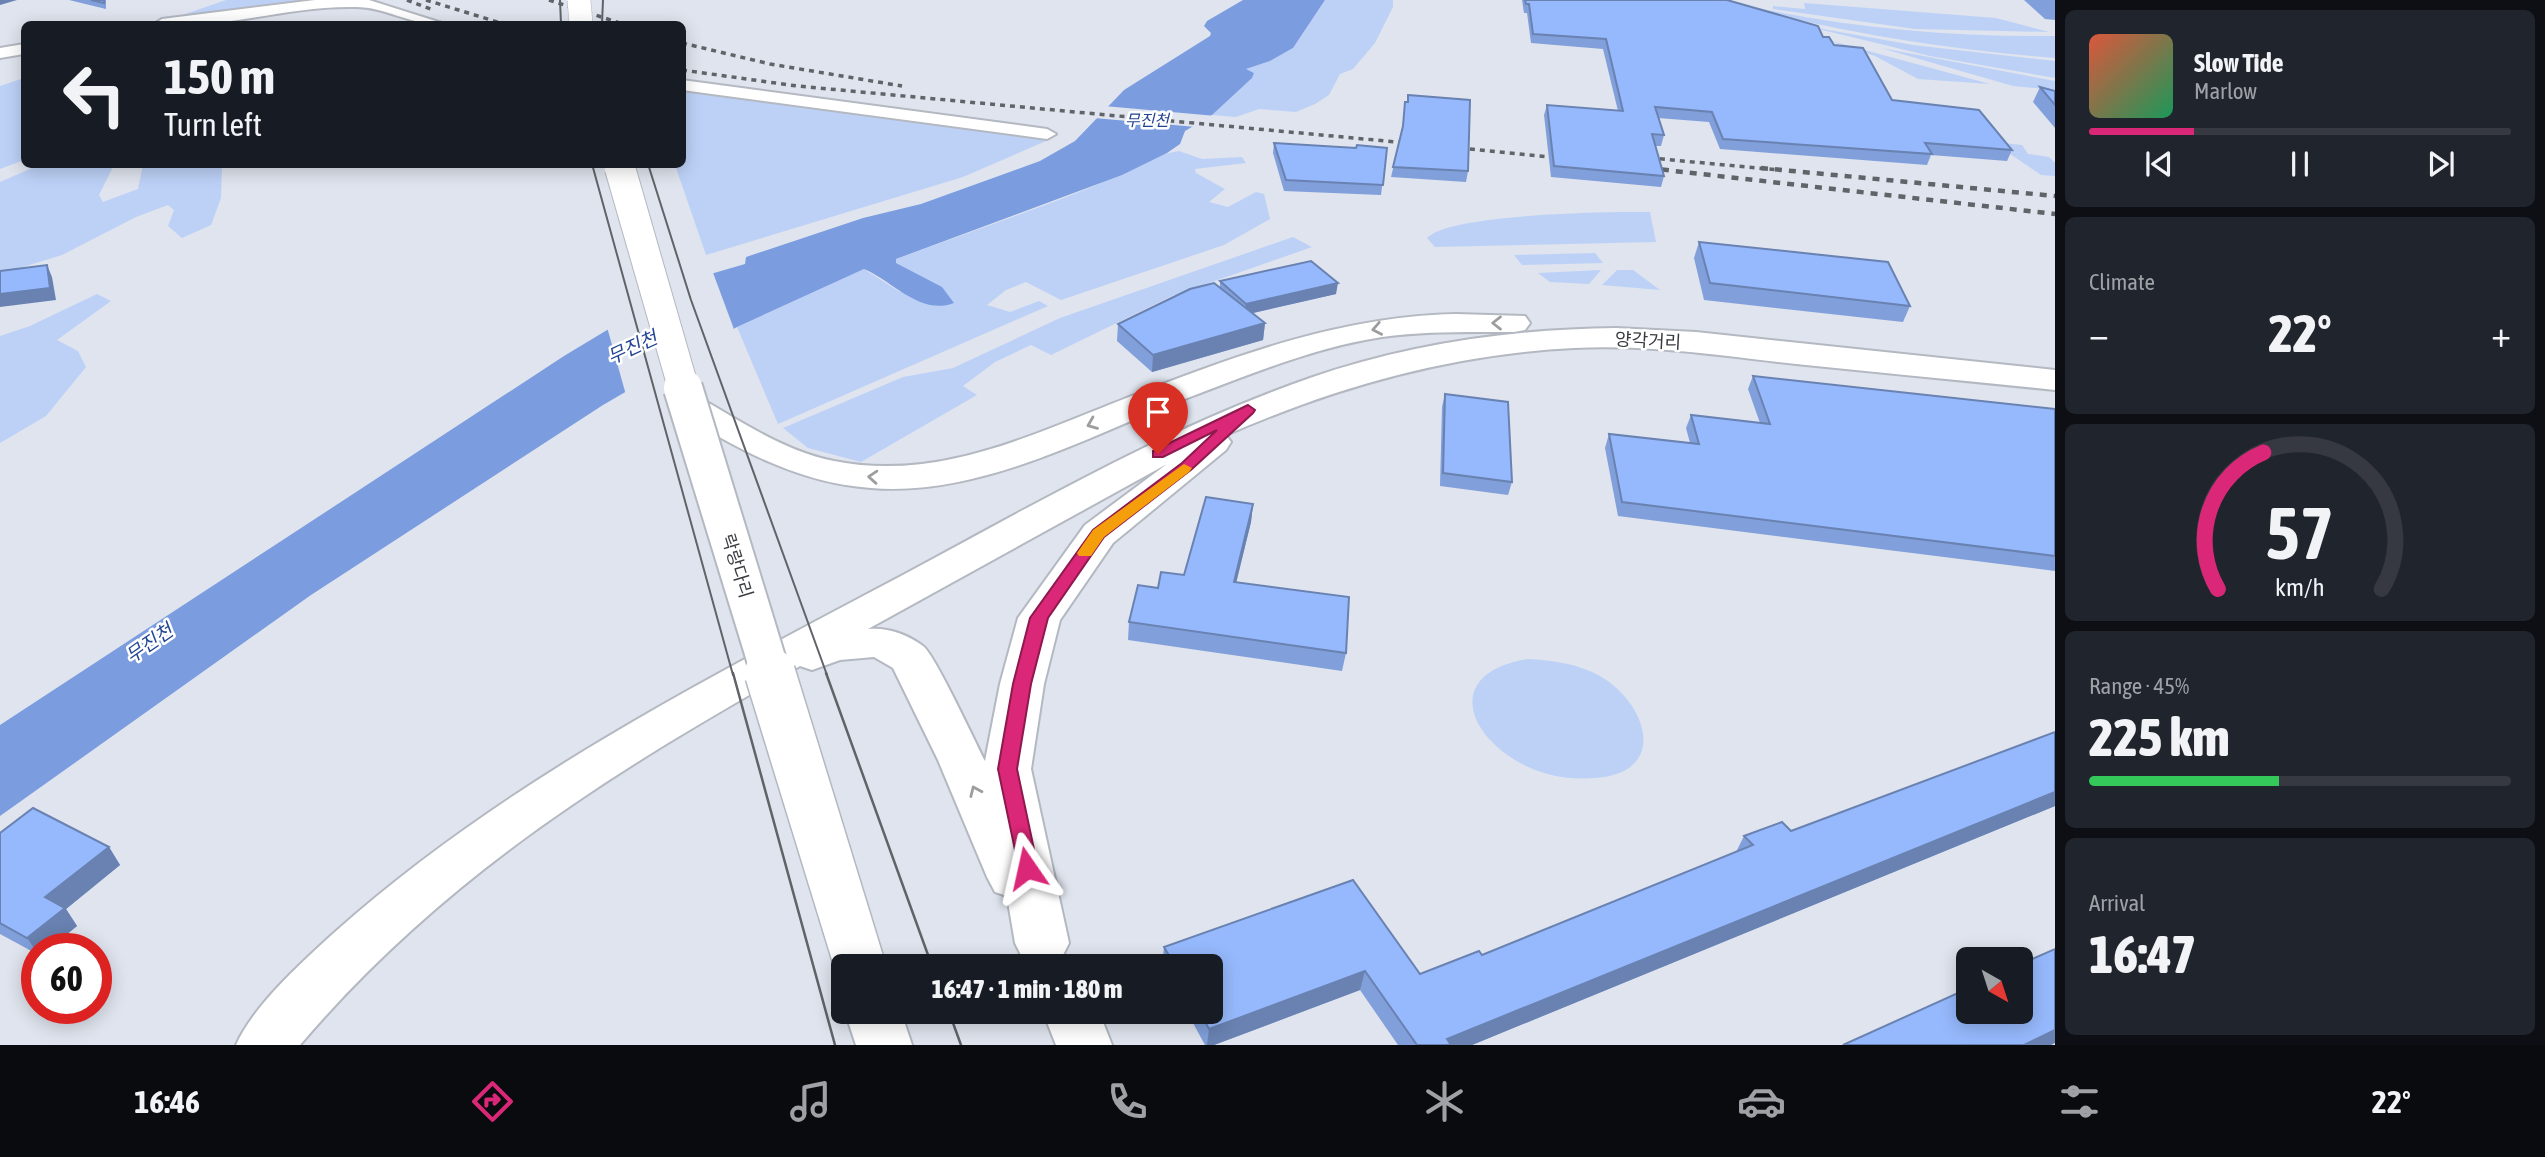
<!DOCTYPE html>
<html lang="en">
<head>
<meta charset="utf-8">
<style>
	body { margin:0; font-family:"Asap Condensed","Noto Sans KR",sans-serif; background:#20242c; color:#f1f3f6; height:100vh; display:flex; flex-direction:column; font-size:26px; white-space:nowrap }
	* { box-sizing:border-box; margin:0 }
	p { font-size:23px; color:#9ea1a6 }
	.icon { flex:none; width:38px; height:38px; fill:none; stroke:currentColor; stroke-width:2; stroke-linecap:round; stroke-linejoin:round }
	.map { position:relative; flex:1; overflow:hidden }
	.drawer { display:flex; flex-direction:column; gap:10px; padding:10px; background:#0d0f14; width:490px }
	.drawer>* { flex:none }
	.guide { position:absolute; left:21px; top:21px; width:665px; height:147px; border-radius:10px; box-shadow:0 4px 18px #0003; background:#171b24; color:#f1f3f6; overflow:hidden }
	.needle { width:46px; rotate:141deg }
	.buttons { position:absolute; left:1956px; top:947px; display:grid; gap:14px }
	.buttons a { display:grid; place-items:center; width:77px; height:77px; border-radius:10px; background:#171b24; box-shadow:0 4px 18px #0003; font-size:35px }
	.speed { position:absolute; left:21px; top:933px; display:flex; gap:14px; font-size:35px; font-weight:700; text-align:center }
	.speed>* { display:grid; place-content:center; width:91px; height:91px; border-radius:50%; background:#171b24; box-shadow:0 4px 18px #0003; line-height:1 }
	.speed .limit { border:10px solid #d22; background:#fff; color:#111 }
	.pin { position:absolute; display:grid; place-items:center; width:60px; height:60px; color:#fff; margin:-72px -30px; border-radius:50% 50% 50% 0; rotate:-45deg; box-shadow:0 0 7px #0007 }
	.pin .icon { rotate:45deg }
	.me { position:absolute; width:77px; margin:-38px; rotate:349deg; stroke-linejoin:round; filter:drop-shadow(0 0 5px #0008) }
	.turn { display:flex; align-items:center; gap:24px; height:147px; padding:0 28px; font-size:32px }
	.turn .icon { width:91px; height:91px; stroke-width:2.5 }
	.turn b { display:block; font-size:49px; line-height:60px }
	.big { font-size:52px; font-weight:800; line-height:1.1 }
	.drawer .widget { flex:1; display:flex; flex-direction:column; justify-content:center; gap:10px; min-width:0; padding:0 24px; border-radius:10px; background:#20242c }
	.drawer .dial { align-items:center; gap:0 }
	.dial svg { height:182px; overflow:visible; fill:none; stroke:#363941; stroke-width:7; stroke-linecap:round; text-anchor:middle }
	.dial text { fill:#f1f3f6; stroke:none }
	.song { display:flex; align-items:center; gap:21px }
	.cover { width:84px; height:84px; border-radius:10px; background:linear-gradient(135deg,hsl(10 70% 55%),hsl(150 70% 35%)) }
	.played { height:7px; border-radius:4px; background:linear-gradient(90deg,#db2777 25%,#363941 25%) }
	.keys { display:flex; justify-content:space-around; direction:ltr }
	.heat { display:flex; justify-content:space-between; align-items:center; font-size:38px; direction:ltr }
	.charge { height:10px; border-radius:5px; background:linear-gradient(90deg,#34c759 45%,#363941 0) }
	.trip { position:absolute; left:831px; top:954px; width:392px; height:70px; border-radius:10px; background:#171b24; box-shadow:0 4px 18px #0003; font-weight:800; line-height:70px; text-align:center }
	.tab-bar { display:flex; height:112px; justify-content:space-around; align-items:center; background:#090b0e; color:#9ea1a6 }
	.tab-bar .icon { width:49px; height:49px }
	.tab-bar .active { color:#db2777 }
	.tab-bar b { font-size:32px; color:#f1f3f6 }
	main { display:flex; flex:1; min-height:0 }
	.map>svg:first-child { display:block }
</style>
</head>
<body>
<main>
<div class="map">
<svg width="2055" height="1045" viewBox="0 0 2055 1045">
	<rect width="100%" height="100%" fill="#dfe4ee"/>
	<g fill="#bdd1f7">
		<polygon points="226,0 341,0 184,18 177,17"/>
		<path d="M1325,0H1393V7L1375,43L1353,69L1340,74L1329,95L1315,104L1296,112L1259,109L1236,117L1212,115C1225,100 1243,89 1254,73L1245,69L1270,61L1293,48Z"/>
		<path d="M1721,0C1831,26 1942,37 2055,36V58C1937,48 1835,32 1721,0Z"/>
		<polygon points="1804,3 1996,18 2049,32 1915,29 1773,9 1773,6 1805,9"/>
		<polygon points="1806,26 1913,45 2055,61 2055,78 1930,56"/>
		<polygon points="1824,39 1990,84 1918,79 1875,56"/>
		<polygon points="1881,48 2055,81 2055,90 2013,86"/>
		<polygon points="24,78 24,160 0,169 0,86"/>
		<polygon points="683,80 1010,122 1046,141 963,177 706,255 675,165 682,164"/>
		<polygon points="2003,143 2022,145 2028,154 2049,157 2055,163 2055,176 2041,175 2003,149"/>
		<path d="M1179,151L1202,159L1242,157L1246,163L1195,169L1196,173L1225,189L1209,202L1228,207L1256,192L1264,194L1270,219L1224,245L1061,300L1026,282L1006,290L987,305L1010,312L1039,301L1048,306L778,424L737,327L864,269L900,292L907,269L895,263L896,259C962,235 1029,212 1094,186C1122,175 1150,155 1179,151Z"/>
		<polygon points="39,165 114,165 99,195 103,202 138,189 143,165 222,165 221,198 211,225 182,238 168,226 174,210 168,205 136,217 62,255 0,274 0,182"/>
		<path d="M1631,212H1650L1656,242L1435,247L1427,238C1447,215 1596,212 1631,212Z"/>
		<polygon points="1293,237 1312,247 1172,296 1051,355 1031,345 995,362 963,386 977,395 861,462 808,448 783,428 903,377 953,368 1060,318"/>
		<polygon points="1595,253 1603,263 1522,265 1514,255"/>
		<polygon points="1601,270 1589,284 1550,282 1538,273"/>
		<polygon points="1617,270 1633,270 1660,290 1602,285"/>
		<polygon points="97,294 111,301 57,340 78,351 86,367 46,416 0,443 0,336 30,326"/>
		<path d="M1528,659C1553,660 1578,664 1600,676C1648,704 1669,773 1595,778C1570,780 1544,776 1522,764C1463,732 1447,672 1528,659Z"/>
	</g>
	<path fill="#7b9ddf" d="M1243,0H1325L1293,48L1270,61L1246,69L1254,73L1252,78L1212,115L1185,131L1180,144L1167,153L1122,175L896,259V263L942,287L954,303C920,316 893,281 864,269L737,327L603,405L311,595L0,816V725L564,356L690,280L745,264L746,257L863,218L921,204L1040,161L1075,141L1124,90L1210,36L1211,33L1204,26L1207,21Z"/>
	<g fill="#dfe4ee">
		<polygon points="1104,106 1216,116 1196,127 1094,118"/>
		<polygon points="712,270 735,332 626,395 607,327 689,277"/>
	</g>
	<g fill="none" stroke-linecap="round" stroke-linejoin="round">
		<defs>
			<g id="street">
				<path d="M315,0H369L445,24C413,27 387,7 356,7C289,5 221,31 154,24L162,19Z"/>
				<polygon points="24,44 24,54 0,58 0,48"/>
				<polygon points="682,80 1047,129 1056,134 1047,139 682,90"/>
			</g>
			<g id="primary">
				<path d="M1456,314L1525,316L1530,323L1525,330L1514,332C1470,332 1425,331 1382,337C1316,347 1251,374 1190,397C1089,435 982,497 871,488C798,483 738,449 676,412L671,405L676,398L688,395L700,398C742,422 786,452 834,461C939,482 1033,434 1129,397C1234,356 1342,316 1456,314Z"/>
				<path d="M1616,328L1696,332L2055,370V390C1969,381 1882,373 1796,364C1722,356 1649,344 1574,348C1452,354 1338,386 1226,435L1231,442L1226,450L1113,543L1060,620L1044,684L1031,769L1069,943L1061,959L1042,966L1023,959L1015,943L1007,896L995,892L987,877L938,760L893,668L874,657L840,660L812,670L800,666C610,773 442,878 300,1045H236C254,1005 302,962 335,932C503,782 703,681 901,576C1035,504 1166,428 1310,378C1407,344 1513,329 1616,328ZM1167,464L1085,525L1018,618L1000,684L985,761C975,742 935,655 923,646C907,634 887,627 868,629Z"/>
				<polygon points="845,1012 901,1012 912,1045 856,1045"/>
				<polygon points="1043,1012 1099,1012 1112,1045 1056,1045"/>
			</g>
		</defs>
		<use href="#street" stroke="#b3b8c1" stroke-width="4"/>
		<use href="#primary" stroke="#b3b8c1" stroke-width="4"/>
		<use href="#street" fill="#fff" fill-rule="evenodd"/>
		<use href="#primary" fill="#fff" fill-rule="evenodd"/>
		<g stroke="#606368" stroke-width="2">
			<polyline points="560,0 561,24"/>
			<polyline points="602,24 603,0"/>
			<polyline points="592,164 733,675"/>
			<polyline points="648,164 691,300 827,675"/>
		</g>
		<g stroke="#606368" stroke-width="2.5">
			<polyline points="733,673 835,1045"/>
			<polyline points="826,673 932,966"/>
			<polyline points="949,1012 961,1045"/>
		</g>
		<g stroke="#606368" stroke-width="3.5" stroke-dasharray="5 5" stroke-linecap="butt">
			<polyline points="407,0 433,10"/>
			<polyline points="426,0 504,24"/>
			<polyline points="549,0 623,24"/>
			<polyline points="682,43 770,64 902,86"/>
			<polyline points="682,70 797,86 1418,144"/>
			<polyline points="1450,147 1568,159"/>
			<polyline points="1640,157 1779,170"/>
			<polyline points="1645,168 1664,170"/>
		</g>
		<g stroke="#606368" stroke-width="4.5" stroke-dasharray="7 7" stroke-linecap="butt">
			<polyline points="1648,168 2055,214"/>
			<polyline points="1761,168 2055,196"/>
		</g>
		<defs>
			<g id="primary-bridge-far3">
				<polyline points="579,0 581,24"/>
				<polyline points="619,164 621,170"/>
			</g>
			<polyline id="primary-bridge-far2" points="620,168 684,390"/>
			<polyline id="primary-bridge-far1" points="683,388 771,675"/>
			<polyline id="primary-bridge" points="770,673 860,966"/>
		</defs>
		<use href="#primary-bridge-far3" stroke="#b3b8c1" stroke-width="24" stroke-linecap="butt"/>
		<use href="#primary-bridge-far2" stroke="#b3b8c1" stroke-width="32" stroke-linecap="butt"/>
		<use href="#primary-bridge-far1" stroke="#b3b8c1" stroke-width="42" stroke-linecap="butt"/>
		<use href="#primary-bridge" stroke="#b3b8c1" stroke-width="53" stroke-linecap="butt"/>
		<use href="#primary-bridge-far3" stroke="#fff" stroke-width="23"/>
		<use href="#primary-bridge-far2" stroke="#fff" stroke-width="30"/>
		<use href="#primary-bridge-far1" stroke="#fff" stroke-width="38"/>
		<use href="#primary-bridge" stroke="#fff" stroke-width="50"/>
	</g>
	<g fill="#819fda">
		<polygon points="69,0 106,0 106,9"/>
		<polygon points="1522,0 1727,0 1823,37 1834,45 1892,100 2012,150 2007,161 1931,155 1927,165 1720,149 1709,122 1658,118 1664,135 1661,146 1655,146 1664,176 1661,187 1551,177 1544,115 1547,105 1618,111 1603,49 1531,43 1527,13 1524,13"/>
		<polygon points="2024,0 2055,0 2055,20 2045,19"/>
		<polygon points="2040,87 2055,91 2055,128 2033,102"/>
		<polygon points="1408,95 1468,171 1466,182 1391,177 1402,131 1405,102 1407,102"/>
		<polygon points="1274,143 1356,148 1387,148 1381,195 1284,191 1273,153"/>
		<polygon points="1699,242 1910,306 1903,322 1704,300 1694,258"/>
		<polygon points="1220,281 1336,294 1253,313 1265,323 1263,340 1152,372 1117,341 1118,324 1220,288"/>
		<polygon points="1753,376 2055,409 2055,571 1618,516 1605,448 1609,434 1690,443 1686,428 1691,415 1760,423 1748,389"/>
		<polygon points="1445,394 1512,482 1508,495 1440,486 1442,407"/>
		<polygon points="1253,504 1251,522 1236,582 1346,653 1342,671 1128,640 1129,622 1158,588 1184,575"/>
		<polygon points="2055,732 2055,806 1472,1045 1398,1045 1360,990 1214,1045 1205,1045 1187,1012 1211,1012 1211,966 1162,966 1164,947 1420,974 1482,955 1736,852 1744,836 1791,831"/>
		<polygon points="0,833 109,847 120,865 66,909 77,926 50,948 37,948 37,954 0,934"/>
	</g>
	<g fill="#6982b1">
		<polygon points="0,0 17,0 0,5"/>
		<polygon points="47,265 52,277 56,300 0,307 0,294"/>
		<polygon points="1338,283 1336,294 1244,315 1246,304"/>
		<polygon points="1265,323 1263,340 1152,372 1153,355"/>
		<polygon points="1253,504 1251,522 1232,600 1234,582"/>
		<polygon points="2055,792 2055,806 1472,1045 1445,1045 1447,1039"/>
		<polygon points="109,847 120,865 66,909 77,926 50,948 37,948 37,952 27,938 45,897"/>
		<polygon points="1365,971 1360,990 1214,1045 1207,1045 1209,1029"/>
		<polygon points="2055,1030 2055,1043 2051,1045 2024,1045"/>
	</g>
	<g fill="#96b9fd" stroke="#6982b1" stroke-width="2">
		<polygon points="91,0 104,0 104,3"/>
		<polygon points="1525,0 1727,0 1818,26 1823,37 1829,37 1834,45 1863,48 1892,100 1979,110 2012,150 1925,143 1932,154 1723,139 1712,112 1655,107 1664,135 1652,134 1664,176 1554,166 1547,105 1623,111 1606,39 1533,34 1529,4 1526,4"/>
		<polygon points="2040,87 2055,91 2055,105"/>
		<polygon points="1408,95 1470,100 1468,171 1393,167 1403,126 1405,102 1408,102"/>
		<polygon points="1274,143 1356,148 1357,145 1387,148 1383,185 1286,180"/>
		<polygon points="1699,242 1888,262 1910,306 1710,283"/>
		<polygon points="1311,261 1338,283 1246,304 1220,281"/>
		<polygon points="47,265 50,288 0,294 0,271"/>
		<polygon points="1214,283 1265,323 1153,355 1118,324 1190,289"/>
		<polygon points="1753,376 2055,409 2055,556 1622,502 1609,434 1699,444 1691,415 1770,424"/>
		<polygon points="1445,394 1508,402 1512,482 1443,473"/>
		<polygon points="1206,497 1253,504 1234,582 1349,597 1346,653 1129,622 1138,585 1158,588 1161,572 1184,575"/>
		<polygon points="2055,732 2055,792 1447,1039 1451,1045 1417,1045 1365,971 1209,1029 1200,1012 1211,1012 1211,966 1175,966 1164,947 1353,880 1420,974 1479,951 1482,955 1753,845 1744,836 1782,822 1791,831"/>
		<polygon points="33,808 109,847 45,897 65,908 27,938 0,923 0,833"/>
		<polygon points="2055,949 2055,1030 2024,1045 1843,1045 1969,988 1969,1012 2021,1012 2021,964"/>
	</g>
	<defs><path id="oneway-chevron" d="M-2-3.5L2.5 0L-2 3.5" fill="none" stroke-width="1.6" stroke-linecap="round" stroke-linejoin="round" transform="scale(1.75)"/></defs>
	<g stroke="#9c9d9f">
		<use href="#oneway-chevron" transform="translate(1497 323) rotate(-180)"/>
		<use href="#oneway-chevron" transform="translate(1377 329) rotate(169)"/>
		<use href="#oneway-chevron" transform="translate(1092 424) rotate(158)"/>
		<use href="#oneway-chevron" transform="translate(873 477) rotate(-176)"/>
		<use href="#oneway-chevron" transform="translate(975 791) rotate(-114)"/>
	</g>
	<polygon fill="#db2777" stroke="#8e194d" stroke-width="2" points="1248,405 1255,410 1253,413 1192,469 1104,537 1048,618 1031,684 1017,769 1038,868 1035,874 1027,877 1020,874 998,769 1013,684 1030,618 1093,530 1182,463 1217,430 1163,457 1153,457 1153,451"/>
	<polygon fill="#f59e0b" points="1184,464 1192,468 1189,472 1104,537 1091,556 1079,556 1077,553 1093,530"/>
	<g text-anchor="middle" stroke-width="5" stroke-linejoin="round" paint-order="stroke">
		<g font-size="16" font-style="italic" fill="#224593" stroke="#fff">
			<text x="1147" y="126">무진천</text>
		</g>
		<g font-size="18" fill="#393b3f" stroke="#fff">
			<text transform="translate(1648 341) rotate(3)" y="6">양각거리</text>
			<text transform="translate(737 566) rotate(73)" y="6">락랑다리</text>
		</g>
		<g font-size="19" font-style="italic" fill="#224593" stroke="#fff">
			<text transform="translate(632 347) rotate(-25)" y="7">무진천</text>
			<text transform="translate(149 643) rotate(-35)" y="7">무진천</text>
		</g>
	</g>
</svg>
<div class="buttons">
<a><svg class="needle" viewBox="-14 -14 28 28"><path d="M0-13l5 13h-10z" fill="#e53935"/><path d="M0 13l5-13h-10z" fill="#9ea1a6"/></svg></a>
</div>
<div class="speed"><div class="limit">60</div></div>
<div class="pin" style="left:1158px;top:454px;background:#d93025"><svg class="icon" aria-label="arrive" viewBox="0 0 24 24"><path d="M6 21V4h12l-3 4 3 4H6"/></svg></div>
<svg class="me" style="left:1027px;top:868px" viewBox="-20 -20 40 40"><path d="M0-17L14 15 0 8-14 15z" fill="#db2777" stroke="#fff" stroke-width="4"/></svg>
<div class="trip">16:47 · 1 min · 180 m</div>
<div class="guide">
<div class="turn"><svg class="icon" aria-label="left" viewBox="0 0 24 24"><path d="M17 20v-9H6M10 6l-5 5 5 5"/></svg><div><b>150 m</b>Turn left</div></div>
</div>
</div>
<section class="drawer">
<div class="widget">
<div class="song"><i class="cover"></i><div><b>Slow Tide</b><p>Marlow</p></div></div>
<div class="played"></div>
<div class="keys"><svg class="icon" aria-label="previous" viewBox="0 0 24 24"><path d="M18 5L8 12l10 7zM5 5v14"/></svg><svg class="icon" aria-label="pause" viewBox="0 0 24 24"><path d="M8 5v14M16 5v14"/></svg><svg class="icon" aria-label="next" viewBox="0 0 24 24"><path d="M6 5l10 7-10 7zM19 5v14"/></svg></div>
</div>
<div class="widget"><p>Climate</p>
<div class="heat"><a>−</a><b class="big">22°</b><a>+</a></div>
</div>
<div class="widget dial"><svg viewBox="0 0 100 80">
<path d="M14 69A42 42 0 1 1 86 69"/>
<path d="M14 69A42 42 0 0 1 34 9" stroke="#db2777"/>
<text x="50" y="56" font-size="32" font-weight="700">57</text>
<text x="50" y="72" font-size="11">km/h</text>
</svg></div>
<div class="widget"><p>Range · 45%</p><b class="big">225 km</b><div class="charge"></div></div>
<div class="widget"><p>Arrival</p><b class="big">16:47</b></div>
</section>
</main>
<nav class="tab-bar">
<b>16:46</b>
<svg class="icon active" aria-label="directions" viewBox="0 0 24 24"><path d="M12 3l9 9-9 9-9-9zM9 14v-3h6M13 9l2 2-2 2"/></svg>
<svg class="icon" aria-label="music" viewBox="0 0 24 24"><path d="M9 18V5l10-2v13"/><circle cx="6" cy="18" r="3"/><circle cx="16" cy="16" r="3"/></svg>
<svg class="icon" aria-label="phone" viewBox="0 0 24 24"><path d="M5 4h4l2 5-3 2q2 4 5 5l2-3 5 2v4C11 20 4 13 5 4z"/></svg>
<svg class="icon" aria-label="climate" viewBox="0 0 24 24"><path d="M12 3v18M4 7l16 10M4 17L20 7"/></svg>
<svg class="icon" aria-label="car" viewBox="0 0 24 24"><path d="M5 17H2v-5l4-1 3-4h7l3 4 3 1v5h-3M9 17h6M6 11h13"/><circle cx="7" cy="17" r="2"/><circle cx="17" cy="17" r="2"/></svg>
<svg class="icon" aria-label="filters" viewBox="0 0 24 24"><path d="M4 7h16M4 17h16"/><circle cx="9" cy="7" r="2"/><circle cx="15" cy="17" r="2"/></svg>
<b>22°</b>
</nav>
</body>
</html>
